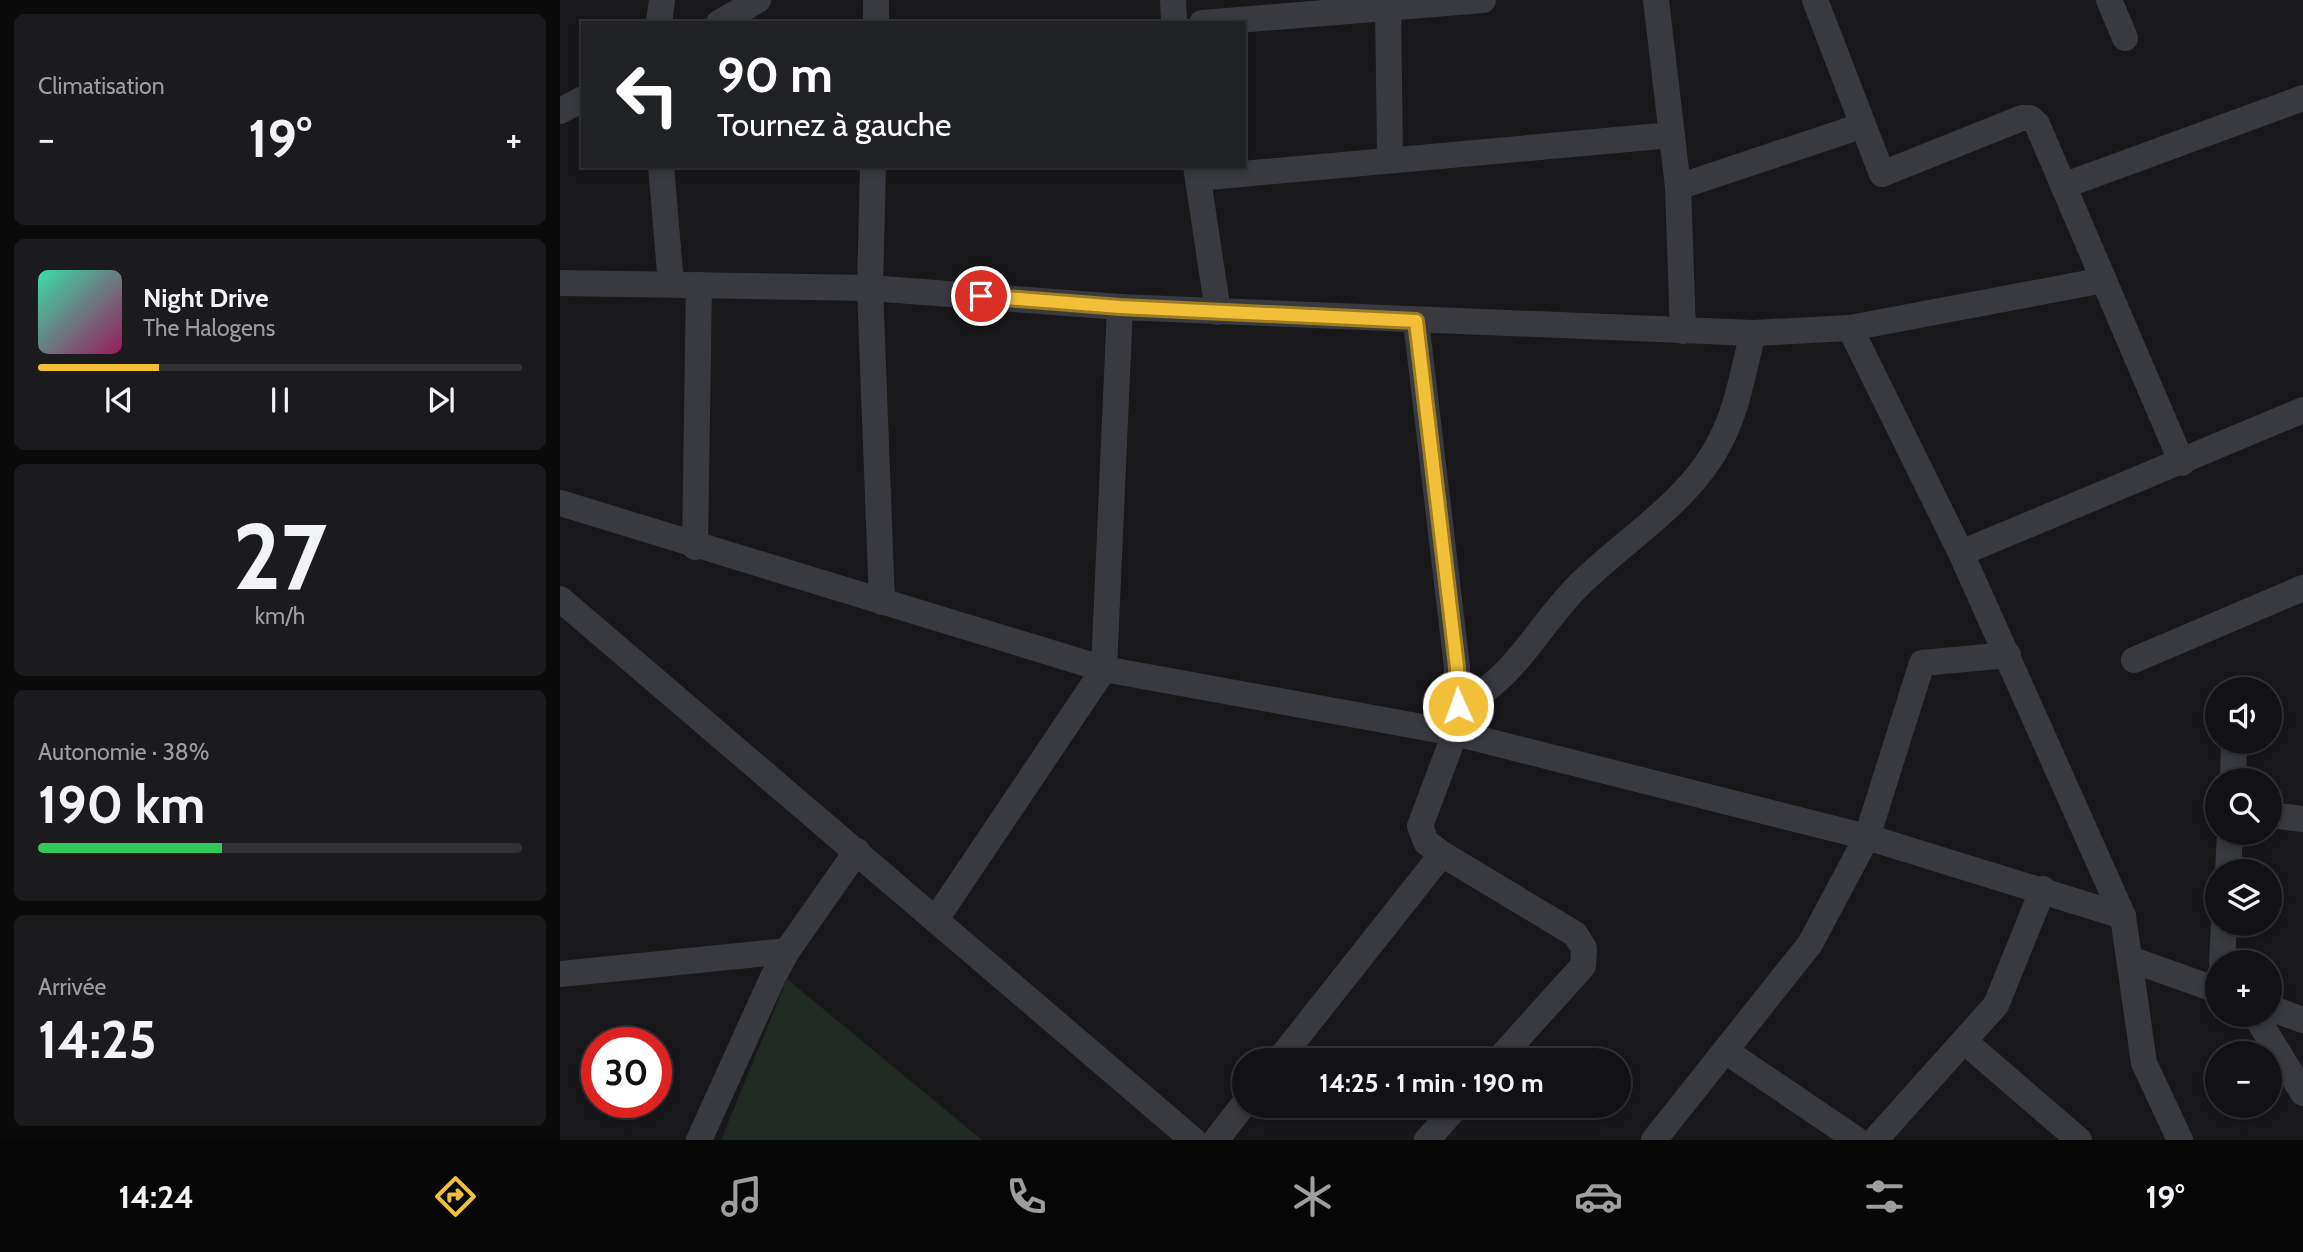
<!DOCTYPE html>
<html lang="fr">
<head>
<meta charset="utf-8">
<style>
	body { margin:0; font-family:Cabin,sans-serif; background:#1b1b1d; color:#f1f3f6; height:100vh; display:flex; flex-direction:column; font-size:26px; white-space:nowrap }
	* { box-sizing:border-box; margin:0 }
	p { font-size:23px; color:#9c9ea0 }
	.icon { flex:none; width:38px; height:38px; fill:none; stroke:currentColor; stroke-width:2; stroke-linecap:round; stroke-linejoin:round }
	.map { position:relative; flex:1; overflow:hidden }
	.panel { display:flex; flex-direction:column; gap:14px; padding:14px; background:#0a0a0b; width:560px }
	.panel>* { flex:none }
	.guide { position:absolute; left:21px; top:21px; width:665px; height:147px; border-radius:0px; box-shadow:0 4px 10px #0003,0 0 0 2px #313234; background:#202124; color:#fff; overflow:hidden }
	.tools { position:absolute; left:1645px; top:677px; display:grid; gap:14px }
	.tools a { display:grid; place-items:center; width:77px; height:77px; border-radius:50%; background:#121214; box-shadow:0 4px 10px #0003,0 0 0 2px #313234; font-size:35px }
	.speed { position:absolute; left:21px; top:1027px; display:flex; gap:14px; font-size:35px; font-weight:700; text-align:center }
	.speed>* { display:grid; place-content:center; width:91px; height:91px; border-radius:50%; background:#121214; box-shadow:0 4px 10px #0003,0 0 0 2px #313234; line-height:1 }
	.speed .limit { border:10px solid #d22; background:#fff; color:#111 }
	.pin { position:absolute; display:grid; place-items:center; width:60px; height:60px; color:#fff; margin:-30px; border:4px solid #fff; border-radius:50%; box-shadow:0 2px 7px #0007 }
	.me { position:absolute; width:77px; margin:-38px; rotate:358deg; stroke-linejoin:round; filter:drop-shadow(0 0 5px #0008) }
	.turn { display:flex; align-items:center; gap:24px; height:147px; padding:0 21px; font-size:32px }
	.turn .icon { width:91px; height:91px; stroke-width:2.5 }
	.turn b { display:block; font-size:49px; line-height:60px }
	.big { font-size:52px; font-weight:800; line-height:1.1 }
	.panel .tile { flex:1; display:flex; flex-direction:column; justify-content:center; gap:10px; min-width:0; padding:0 24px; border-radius:10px; background:#1b1b1d }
	.panel .dial { align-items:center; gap:0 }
	.dial b { font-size:91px; line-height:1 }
	.song { display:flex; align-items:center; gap:21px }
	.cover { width:84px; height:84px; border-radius:10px; background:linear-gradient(135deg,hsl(160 70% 55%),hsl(330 70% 35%)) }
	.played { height:7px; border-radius:4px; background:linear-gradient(90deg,#f2c038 25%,#313234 25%) }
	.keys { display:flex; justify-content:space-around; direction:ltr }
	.heat { display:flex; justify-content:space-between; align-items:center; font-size:38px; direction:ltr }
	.charge { height:10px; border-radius:5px; background:linear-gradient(90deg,#34c759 38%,#313234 0) }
	.trip { position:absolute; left:672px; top:1048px; width:399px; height:70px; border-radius:35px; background:#121214; box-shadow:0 4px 10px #0003,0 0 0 2px #313234; font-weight:800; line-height:70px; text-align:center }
	.tabs { display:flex; height:112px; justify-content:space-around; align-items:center; background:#070708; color:#9c9ea0 }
	.tabs .icon { width:49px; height:49px }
	.tabs .on { color:#f2c038 }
	.tabs b { font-size:32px; color:#f1f3f6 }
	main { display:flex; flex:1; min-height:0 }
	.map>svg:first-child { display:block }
</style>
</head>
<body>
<main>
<section class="panel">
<div class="tile"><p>Climatisation</p>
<div class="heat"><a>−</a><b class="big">19°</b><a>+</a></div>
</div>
<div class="tile">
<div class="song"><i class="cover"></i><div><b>Night Drive</b><p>The Halogens</p></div></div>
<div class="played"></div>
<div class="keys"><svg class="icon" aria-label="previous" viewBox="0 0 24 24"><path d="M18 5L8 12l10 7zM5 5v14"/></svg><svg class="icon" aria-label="pause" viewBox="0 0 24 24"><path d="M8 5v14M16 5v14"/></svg><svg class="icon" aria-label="next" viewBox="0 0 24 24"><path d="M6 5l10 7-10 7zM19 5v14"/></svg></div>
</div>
<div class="tile dial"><b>27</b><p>km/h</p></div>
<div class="tile"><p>Autonomie · 38%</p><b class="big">190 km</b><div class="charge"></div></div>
<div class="tile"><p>Arrivée</p><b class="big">14:25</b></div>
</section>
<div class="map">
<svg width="1743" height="1140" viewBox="0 0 1743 1140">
	<rect width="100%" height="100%" fill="#18181a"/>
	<polygon fill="#202922" points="227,979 422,1140 161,1140"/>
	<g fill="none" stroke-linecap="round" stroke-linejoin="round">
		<g stroke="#393a3f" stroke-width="26">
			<polyline points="613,0 614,23"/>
			<polyline points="828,0 830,160"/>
			<polyline points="1096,0 1118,187 1123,331"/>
			<polyline points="1255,0 1322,174 1462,118 1470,118 1477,124 1622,463"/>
			<polyline points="1549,0 1565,38"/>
			<polyline points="99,23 102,0"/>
			<polyline points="159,23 198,0"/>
			<polyline points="316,23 316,0"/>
			<polyline points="642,23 923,0"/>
			<polyline points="0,111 23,99"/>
			<polyline points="101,166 111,284"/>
			<polyline points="313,166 310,288 322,602"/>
			<polyline points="636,166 658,312"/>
			<polyline points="638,178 1112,135"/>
			<polyline points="1503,186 1743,98"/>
			<polyline points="1118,187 1301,126"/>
			<polyline points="0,283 310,288 560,307 1193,333 1290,328 1544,280"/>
			<polyline points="856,321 897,667 895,733 860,826 866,842 882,854 1015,934 1024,948 1023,966 938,1060"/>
			<polyline points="1290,328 1401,553 1563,916 1584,1063 1620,1140"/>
			<polyline points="0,503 544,669 895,733 1307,837 1563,916"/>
			<polyline points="135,547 139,285"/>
			<polyline points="1401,553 1743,410"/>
			<polyline points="0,599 633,1140"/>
			<polyline points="1574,660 1743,588"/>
			<path d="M898,706C954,681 975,630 1017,587C1065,539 1131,501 1161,440C1178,407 1184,367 1193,333"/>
			<polyline points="1673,780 1674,742"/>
			<polyline points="1710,815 1743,819"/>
			<polyline points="1668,872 1670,833"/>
			<polyline points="376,919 544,669 560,307"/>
			<polyline points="1570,959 1657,990"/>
			<polyline points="1662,962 1664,924"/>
			<polyline points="0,974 227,951"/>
			<polyline points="1710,1008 1743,1020"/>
			<polyline points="1695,1015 1743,1093"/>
			<polyline points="1404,1041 1519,1140"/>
			<polyline points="1167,1052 1297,1140"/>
			<polyline points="719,1060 882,854"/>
			<polyline points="139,1140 213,977 227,951 297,851"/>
			<polyline points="656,1140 684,1104"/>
			<polyline points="867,1140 897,1106"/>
			<polyline points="1094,1140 1250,944 1307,837 1362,663 1448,655"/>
			<polyline points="1315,1140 1436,1005 1483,889"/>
		</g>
	</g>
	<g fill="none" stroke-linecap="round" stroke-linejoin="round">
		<defs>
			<polyline id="route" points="421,296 560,307 856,321 897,667 898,706"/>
		</defs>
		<use href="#route" stroke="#9d7d24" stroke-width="18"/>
		<use href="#route" stroke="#f2c038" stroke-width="12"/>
	</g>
</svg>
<div class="tools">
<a><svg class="icon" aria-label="sound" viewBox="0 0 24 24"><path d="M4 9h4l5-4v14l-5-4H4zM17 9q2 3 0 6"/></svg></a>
<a><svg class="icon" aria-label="search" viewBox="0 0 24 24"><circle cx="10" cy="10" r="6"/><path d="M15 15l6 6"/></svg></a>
<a><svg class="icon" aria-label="layers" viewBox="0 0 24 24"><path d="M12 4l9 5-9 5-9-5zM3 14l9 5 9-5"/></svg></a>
<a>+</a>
<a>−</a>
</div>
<div class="speed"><div class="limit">30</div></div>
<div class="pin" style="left:421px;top:296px;background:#d93025"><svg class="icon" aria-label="arrive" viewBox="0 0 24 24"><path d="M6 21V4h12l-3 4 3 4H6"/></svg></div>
<svg class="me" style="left:898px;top:706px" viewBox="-20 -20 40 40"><circle r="17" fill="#f2c038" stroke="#fff" stroke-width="3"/><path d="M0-11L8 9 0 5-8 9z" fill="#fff"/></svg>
<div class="trip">14:25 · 1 min · 190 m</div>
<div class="guide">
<div class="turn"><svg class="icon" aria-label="left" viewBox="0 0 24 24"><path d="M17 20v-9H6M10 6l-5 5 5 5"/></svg><div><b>90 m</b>Tournez à gauche</div></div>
</div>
</div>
</main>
<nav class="tabs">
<b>14:24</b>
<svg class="icon on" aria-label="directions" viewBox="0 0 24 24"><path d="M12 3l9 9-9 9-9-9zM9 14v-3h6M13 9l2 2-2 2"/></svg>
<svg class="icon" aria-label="music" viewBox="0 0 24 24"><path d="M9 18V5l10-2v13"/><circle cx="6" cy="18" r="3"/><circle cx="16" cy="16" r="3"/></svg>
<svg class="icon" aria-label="phone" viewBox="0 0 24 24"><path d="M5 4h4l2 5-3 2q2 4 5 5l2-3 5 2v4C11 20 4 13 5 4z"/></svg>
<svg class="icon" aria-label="climate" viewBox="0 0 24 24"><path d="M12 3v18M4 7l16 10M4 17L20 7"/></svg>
<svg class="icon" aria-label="car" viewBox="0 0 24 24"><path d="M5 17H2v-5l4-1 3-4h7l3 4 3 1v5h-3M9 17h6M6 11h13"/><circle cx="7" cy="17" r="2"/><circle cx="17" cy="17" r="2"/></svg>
<svg class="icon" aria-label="filters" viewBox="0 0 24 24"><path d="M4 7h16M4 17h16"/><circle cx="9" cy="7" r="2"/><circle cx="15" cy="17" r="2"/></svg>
<b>19°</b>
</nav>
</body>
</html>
